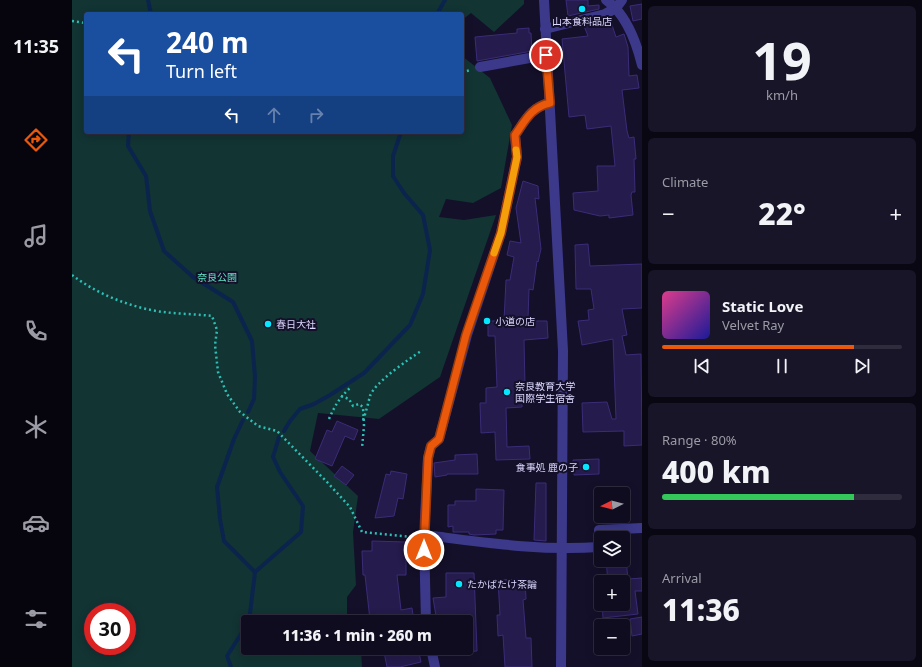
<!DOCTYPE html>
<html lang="en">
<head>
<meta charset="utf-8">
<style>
	body { margin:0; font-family:"Noto Sans","Noto Sans JP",sans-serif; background:#181529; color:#f1f3f6; height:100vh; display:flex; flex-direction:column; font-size:15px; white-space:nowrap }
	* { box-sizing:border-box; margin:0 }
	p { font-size:13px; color:#9b9ba5 }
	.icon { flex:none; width:22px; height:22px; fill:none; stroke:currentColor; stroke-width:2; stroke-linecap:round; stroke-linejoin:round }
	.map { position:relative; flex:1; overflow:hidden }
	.panel { display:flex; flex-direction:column; gap:6px; padding:6px; background:#080712; width:280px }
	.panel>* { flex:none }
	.guide { position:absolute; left:12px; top:12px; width:380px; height:122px; border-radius:4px; box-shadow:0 2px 10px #0003,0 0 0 1px #2f2c3e; background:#1a4fa0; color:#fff; overflow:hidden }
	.needle { width:26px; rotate:264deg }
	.tools { position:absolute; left:522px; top:487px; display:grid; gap:8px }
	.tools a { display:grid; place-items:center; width:36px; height:36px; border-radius:4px; background:#0f0c20; box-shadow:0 2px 10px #0003,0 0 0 1px #2f2c3e; font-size:20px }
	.speed { position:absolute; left:12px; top:603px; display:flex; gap:8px; font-size:20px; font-weight:700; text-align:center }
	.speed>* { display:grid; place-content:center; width:52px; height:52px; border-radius:50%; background:#0f0c20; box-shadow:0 2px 10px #0003,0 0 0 1px #2f2c3e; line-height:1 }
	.speed .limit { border:6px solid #d22; background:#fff; color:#111 }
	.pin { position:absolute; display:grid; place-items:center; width:34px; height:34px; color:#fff; margin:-17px; border:2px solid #fff; border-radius:50%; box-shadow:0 1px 4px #0007 }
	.me { position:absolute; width:44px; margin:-22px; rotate:0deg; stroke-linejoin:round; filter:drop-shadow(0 0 3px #0008) }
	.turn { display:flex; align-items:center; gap:14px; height:84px; padding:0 16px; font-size:18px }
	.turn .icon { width:52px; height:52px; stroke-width:2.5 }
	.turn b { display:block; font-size:28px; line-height:34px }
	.lanes { display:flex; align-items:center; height:38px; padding:0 16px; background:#0003; justify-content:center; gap:20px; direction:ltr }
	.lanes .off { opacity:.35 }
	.big { font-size:30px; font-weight:800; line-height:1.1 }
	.panel .card { flex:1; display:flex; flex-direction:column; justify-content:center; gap:6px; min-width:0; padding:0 14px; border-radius:6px; background:#181529 }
	.panel .dial { align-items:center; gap:0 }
	.dial b { font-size:52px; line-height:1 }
	.song { display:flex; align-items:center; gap:12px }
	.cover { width:48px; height:48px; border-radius:6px; background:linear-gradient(135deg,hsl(330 70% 55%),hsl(240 70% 35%)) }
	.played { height:4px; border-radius:2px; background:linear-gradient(90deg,#ea580c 80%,#2f2c3e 80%) }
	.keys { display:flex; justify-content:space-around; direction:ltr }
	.heat { display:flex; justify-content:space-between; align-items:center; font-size:22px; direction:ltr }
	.charge { height:6px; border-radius:3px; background:linear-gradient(90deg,#34c759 80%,#2f2c3e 0) }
	.trip { position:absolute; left:169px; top:615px; width:232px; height:40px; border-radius:4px; background:#0f0c20; box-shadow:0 2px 10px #0003,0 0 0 1px #2f2c3e; font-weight:800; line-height:40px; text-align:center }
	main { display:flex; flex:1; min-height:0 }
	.dock { display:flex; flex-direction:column; width:72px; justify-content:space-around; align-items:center; background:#06050d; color:#9b9ba5 }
	.dock .icon { width:28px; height:28px }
	.dock .current { color:#ea580c }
	.dock b { font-size:18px; color:#f1f3f6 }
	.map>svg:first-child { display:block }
</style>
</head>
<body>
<main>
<nav class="dock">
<b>11:35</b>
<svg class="icon current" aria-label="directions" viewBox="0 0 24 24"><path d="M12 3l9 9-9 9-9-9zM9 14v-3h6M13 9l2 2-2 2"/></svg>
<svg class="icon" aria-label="music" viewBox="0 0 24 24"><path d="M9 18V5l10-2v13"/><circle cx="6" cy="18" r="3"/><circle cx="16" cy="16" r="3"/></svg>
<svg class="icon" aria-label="phone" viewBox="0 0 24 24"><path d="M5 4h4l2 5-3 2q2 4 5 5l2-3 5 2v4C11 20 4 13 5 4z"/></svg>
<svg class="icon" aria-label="climate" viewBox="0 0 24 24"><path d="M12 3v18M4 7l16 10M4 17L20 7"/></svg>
<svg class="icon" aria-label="car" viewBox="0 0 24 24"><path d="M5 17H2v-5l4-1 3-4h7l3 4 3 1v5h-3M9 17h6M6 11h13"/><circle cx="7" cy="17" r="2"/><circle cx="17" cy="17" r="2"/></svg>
<svg class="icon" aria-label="filters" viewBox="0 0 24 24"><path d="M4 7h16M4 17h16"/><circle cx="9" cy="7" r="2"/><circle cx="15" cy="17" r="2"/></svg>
</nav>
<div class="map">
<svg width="570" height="667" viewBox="0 0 570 667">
	<rect width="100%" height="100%" fill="#14102a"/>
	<path fill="#123433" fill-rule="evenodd" d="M0,0H452V4L422,32L399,13L390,20V14H14V132H390V56L418,78L440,125L429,188L401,203L374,199L367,217L392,220L424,215L368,377L307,419L246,413L238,451L286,496L281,532L284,585L275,597V622H176V648H289L290,667H0ZM21,612H55V646H21Z"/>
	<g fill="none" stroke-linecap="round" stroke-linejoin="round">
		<g stroke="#0b244e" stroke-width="4">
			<polyline points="76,0 79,14"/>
			<polyline points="365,14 373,0"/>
			<polyline points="57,132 56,146 74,176 78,211 92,251 121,277 161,302 180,341 183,377 182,399 176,412"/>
			<polyline points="171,420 162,439 145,487 148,519 152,541 183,572"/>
			<polyline points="212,431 218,421 228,409 242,404 258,395 292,373 338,325 351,294 358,250 351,215 332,193 321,176 321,156 329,132"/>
			<polyline points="177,622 183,572 229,532 231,506 208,472 201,457 207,437"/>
			<polyline points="159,667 155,656 176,623"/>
		</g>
	</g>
	<g fill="#251b4c" stroke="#3b2c78">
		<polygon points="494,0 516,0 516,6 527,5 527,9 496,16"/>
		<polygon points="570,4 570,19 561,21 558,6"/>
		<polygon points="529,22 529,24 539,22 544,37 552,34 556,47 557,76 565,75 567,88 550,90 555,131 557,138 562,137 564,159 562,159 563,192 560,192 559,195 561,215 537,218 537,215 528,216 502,210 501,193 526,191 525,166 543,166 539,126 515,129 513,115 497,117 490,39 516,36 512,26"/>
		<polygon points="457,28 457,33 459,33 460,51 405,61 403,37 445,33 445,29"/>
		<polygon points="451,181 466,186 467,199 463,198 469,249 466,262 465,261 461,290 457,289 456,318 462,318 462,321 475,321 476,338 452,340 453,387 450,387 450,407 434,408 435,447 457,446 458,459 424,460 423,432 409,433 408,403 414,403 414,388 425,387 423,336 416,336 416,321 432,321 434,280 438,280 442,257 435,255 438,241 449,243 444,208"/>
		<polygon points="516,244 518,266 570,264 570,308 550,309 555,335 550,336 554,355 569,354 570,445 552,446 552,431 511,432 510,403 535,402 540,419 544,419 541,339 510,345 506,321 517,320 516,310 522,309 519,289 504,289 503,245"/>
		<polygon points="265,421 286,430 282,440 273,436 260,466 243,459 255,430 260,432"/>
		<polygon points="405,454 406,474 375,474 375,475 363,477 362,463 383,460 383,455"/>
		<polygon points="527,459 527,474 502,475 501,460"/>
		<polygon points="270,466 282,475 274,485 262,476"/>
		<polygon points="319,471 335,474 331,499 326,498 322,516 303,518 314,474 318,475"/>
		<polygon points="464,483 474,483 474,541 462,540"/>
		<polygon points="404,489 432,490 431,530 424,530 424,534 402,535 397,534 397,532 381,532 381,526 376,527 376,505 383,505 383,501 404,501"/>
		<polygon points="300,541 334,542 334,575 325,575 329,610 340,608 342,622 300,622 300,620 298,620 293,575 291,575 290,551 300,551"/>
		<polygon points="534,560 554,560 556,579 570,578 570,591 563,591 566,614 531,618 530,604 551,604 551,582 536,582"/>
		<polygon points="374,573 402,573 405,651 394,652 394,622 365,622 361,598 374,597"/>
		<polygon points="453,579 454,599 451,600 454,638 459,638 460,667 433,667 431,635 426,636 425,615 428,615 426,580"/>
		<polygon points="570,617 570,634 560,636 558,619"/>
		<polygon points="331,648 346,648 349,662 328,667 315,667 312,652 331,650"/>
	</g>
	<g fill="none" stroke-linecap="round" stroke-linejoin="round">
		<g stroke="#2cc0b6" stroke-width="2.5" stroke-dasharray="2 3" stroke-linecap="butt">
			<polyline points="0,21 14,23"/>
			<polyline points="390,72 399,70"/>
			<path d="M0,275C25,294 60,308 91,312C107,314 124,314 140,316L145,330L143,345L146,372L155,394L168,412L186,426L205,431L255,482L278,507L290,532L341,537"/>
			<polyline points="269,396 277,399 281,406 287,404 291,407 292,426 290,448"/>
			<path d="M257,419C262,407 268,397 278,388"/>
			<path d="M291,420C294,412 296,404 298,396C303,382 336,360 349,351"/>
		</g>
		<g stroke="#3c398b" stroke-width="10">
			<polyline points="472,0 491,351 489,667"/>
			<path d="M534,0C554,14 564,41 570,65"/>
			<polyline points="473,29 533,14 544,8 550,0"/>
			<polyline points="408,67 474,55"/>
			<path d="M352,537L361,536C416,543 471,551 527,547V530L570,528"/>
			<path d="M354,622L352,537L356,458L359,446L367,439L395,335L429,233L445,157L443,135C453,121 459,107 478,103"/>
			<polyline points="359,648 363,667"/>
		</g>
	</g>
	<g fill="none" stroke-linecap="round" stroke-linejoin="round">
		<defs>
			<path id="route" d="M352,550L356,458L359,446L367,439L394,335L429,233L445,157L443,135C453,121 459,107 478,103L474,55"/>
		</defs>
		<use href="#route" stroke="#983908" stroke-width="10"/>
		<use href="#route" stroke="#ea580c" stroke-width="7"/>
		<polyline stroke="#f59e0b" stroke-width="7" points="422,253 429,233 445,157 444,150"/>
	</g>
	<g fill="#05e7ff" stroke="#14102a" stroke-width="1.5">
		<circle cx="510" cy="9" r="4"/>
		<circle cx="415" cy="321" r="4"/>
		<circle cx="196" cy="324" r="4"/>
		<circle cx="435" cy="392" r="4"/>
		<circle cx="514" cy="467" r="4"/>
		<circle cx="387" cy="584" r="4"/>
	</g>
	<g text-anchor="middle" stroke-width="4" stroke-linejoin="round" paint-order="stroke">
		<g font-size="10" fill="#ddd9ff" stroke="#14102a" text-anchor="start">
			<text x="510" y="25" text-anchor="middle">山本食料品店</text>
			<text x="423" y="325">小道の店</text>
			<text x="204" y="328">春日大社</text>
			<text x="443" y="390">奈良教育大学<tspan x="443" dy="12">国際学生宿舎</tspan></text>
			<text x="506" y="471" text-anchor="end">食事処 鹿の子</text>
			<text x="395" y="588">たかばたけ茶論</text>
		</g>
		<g font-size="10" fill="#5fe5c3" stroke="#14102a">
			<text x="145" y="281">奈良公園</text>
		</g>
	</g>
</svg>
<div class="tools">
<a><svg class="needle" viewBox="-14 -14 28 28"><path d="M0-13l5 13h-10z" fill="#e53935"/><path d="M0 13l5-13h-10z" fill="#9b9ba5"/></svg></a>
<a><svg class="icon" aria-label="layers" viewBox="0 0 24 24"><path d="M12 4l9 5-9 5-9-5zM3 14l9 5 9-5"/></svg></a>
<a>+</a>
<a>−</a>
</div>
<div class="speed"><div class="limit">30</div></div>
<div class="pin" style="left:474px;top:55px;background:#d93025"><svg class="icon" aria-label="arrive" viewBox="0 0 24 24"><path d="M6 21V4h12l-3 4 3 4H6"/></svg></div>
<svg class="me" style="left:352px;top:550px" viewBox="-20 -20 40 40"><circle r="17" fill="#ea580c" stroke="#fff" stroke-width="3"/><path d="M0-11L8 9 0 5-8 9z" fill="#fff"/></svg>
<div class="trip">11:36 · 1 min · 260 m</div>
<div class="guide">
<div class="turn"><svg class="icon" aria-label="left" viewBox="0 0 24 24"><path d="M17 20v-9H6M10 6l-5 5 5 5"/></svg><div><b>240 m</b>Turn left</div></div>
<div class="lanes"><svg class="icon" aria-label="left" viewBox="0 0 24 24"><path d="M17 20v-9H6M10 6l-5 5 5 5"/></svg><svg class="icon off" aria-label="ahead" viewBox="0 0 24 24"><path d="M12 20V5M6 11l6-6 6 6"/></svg><svg class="icon off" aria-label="right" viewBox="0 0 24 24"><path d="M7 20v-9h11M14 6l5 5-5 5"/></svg></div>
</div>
</div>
<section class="panel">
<div class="card dial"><b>19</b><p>km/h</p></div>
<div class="card"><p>Climate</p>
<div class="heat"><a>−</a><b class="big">22°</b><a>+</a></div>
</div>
<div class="card">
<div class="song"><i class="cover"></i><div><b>Static Love</b><p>Velvet Ray</p></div></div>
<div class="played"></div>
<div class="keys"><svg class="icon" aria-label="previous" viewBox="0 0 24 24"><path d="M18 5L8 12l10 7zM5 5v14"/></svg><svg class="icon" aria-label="pause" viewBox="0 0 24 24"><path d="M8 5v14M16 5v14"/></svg><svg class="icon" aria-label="next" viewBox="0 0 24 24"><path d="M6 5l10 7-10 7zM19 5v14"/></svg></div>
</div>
<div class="card"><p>Range · 80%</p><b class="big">400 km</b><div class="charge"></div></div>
<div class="card"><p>Arrival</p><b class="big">11:36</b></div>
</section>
</main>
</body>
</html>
